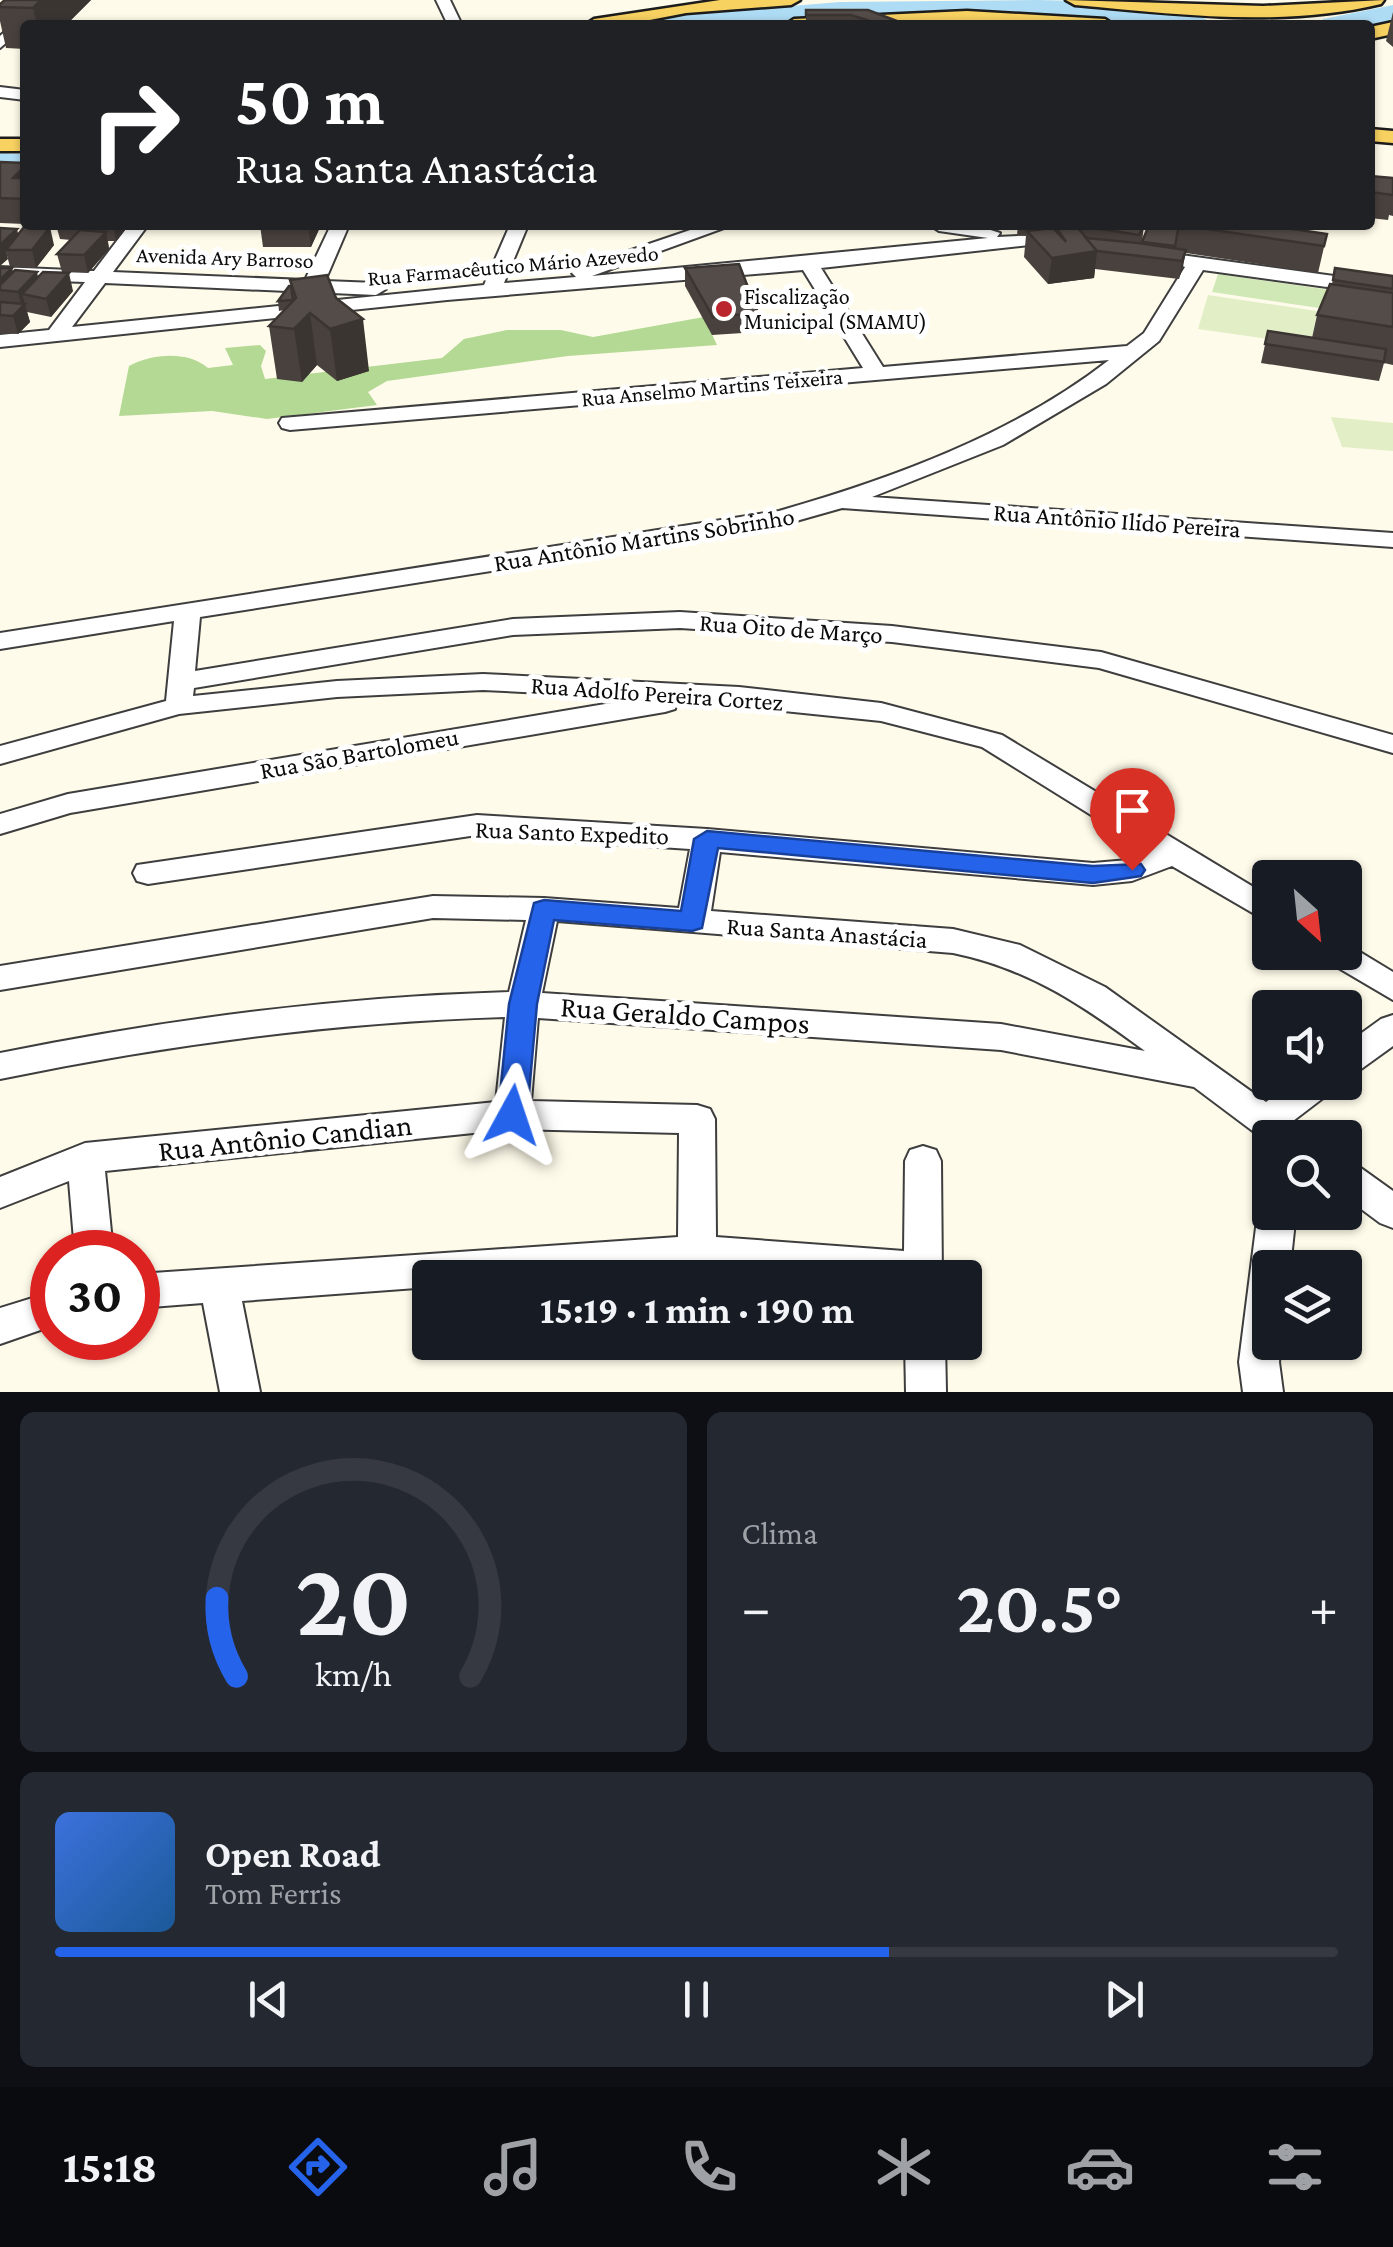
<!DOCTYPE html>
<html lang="pt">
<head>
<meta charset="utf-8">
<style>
	body { margin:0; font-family:"Crimson Pro",serif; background:#242831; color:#f1f3f6; height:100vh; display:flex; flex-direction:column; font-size:38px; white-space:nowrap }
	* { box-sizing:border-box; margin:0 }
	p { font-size:32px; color:#9ea1a6 }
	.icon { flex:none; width:55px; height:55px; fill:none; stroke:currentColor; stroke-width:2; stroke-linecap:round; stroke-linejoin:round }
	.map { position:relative; height:1392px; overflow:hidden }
	.sheet { display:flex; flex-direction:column; gap:20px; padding:20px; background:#0d0f14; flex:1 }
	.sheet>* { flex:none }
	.guide { position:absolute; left:20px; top:20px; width:1355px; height:210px; border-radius:10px; box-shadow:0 2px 8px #0004; background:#202124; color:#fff; overflow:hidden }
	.needle { width:65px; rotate:153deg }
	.fabs { position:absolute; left:1252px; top:860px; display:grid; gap:20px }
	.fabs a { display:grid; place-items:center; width:110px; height:110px; border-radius:10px; background:#171b24; box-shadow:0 2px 8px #0004; font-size:50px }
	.speed { position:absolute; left:30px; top:1230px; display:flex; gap:20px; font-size:50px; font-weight:700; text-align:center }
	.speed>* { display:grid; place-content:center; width:130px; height:130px; border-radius:50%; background:#171b24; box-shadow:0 2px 8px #0004; line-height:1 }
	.speed .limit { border:15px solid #d22; background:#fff; color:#111 }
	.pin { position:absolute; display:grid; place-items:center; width:85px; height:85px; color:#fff; margin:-102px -42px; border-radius:50% 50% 50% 0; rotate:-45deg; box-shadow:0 0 10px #0007 }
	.pin .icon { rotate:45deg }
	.me { position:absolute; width:110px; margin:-55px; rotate:5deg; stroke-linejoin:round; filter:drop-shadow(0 0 8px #0008) }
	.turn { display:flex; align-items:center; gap:35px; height:210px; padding:0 50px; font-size:45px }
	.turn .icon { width:130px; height:130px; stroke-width:2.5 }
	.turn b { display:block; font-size:70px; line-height:85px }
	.big { font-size:75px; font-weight:700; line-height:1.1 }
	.sheet .card { flex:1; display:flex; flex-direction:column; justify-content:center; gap:15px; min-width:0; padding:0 35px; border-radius:15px; background:#242831 }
	.sheet .dial { align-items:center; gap:0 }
	.dial svg { height:260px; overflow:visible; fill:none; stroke:#363941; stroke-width:7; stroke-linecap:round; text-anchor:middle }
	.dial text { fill:#f1f3f6; stroke:none }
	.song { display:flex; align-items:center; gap:30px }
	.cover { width:120px; height:120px; border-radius:15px; background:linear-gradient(135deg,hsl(220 70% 55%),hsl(210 70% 35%)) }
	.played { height:10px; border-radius:5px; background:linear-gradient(90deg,#2563eb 65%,#363941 65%) }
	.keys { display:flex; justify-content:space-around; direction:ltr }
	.heat { display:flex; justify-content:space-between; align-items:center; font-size:55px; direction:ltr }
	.sheet .tiles { flex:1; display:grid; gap:20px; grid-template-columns:1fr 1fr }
	.card:last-child { grid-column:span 2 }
	.trip { position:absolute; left:412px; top:1260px; width:570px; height:100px; border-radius:10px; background:#171b24; box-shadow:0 2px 8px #0004; font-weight:700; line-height:100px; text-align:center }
	.tab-bar { display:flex; height:160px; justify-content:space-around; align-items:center; background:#090b0e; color:#9ea1a6 }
	.tab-bar .icon { width:70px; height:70px }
	.tab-bar .selected { color:#2563eb }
	.tab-bar b { font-size:45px; color:#f1f3f6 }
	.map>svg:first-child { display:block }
</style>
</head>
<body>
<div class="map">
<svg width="1393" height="1392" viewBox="0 0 1393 1392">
	<rect width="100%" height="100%" fill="#fffbea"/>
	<polygon fill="#d0e8b5" points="1218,274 1393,299 1393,319 1212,292"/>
	<path fill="#b4d994" d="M704,317L717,345L568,356L387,381L368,392L377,405L267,419L212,411L119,416L129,366C151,354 187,350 208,368L233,365L225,348L260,345L266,351L261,366L265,379L442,358L464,339L507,330H561L593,337Z"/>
	<g fill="#e2efc6">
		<polygon points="1208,295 1317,311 1311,345 1198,329"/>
		<polygon points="1331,417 1393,423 1393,451 1342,447"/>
	</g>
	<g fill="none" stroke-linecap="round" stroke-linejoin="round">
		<g fill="#afdcf5" fill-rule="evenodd">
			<path d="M1038,0L1079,1L1202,17L1215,25C1136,25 1057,13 978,14C867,14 758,25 648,25L661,17L839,2Z"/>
			<polygon points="1393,5 1393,21 1370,25 1319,25 1323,19"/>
			<polygon points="0,153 25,154 25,172 0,171"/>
		</g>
		<defs>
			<g id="minor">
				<polygon points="41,0 56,0 0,48 0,36"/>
				<polygon points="436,0 450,0 462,25 448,25"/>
				<polygon points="0,87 25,90 25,100 0,97"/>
				<path d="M129,225H148L113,272L305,280L331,225H349L325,281L376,283L386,289L376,295L105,283L72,327L484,285L510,225H528L504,283L576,277L572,273L575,269L705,225H732L592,276L988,238L939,231L930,225H975L1000,233L997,237L1037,235V243L1030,245L821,268L883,367L1127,346L1144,333L1185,267L1171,261L1181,255L1393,284V296L1203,270L1159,341L1106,384L1003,445L872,497L1393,533V547L842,508L782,525L200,617L195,671L513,619L680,612L892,626L1101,652L1393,735V753L1099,668L892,642L680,628L513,635L194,688L193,696L337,681L483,674L739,687L881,703L1002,735L1270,897V923L1172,866L1132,881L1093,885L720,852L711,911L953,929L1020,945L1105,987L1266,1102L1293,1082H1336L1331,1092L1293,1121L1307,1138H1270V1144L1194,1087L1001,1050L538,1018L531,1101L697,1105L710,1109L715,1119L716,1237L904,1251L905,1161L910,1150L923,1146L936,1150L941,1161L942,1278H817L697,1268L568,1278H430V1287L242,1301L260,1392H220L203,1303L138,1308V1274L678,1237L679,1133L512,1129L105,1171L113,1252H75L69,1181L0,1208V1177L85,1143L496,1102L505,1017C335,1022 166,1045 0,1079V1053C168,1019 338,997 509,992L526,920L433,918L0,990V966L433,896L544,898L679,908L690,849L477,835L148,884L137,881L133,873L137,865L477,815L707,829L1093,863L1128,860L1149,851L982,747L881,721L677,700L675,709L665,712L70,813L0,834V814L68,794L641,698L483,690L337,697L179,714L0,764V746L166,701L174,621L0,649V633L779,511C894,478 1014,434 1109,360L290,430L282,428L279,423L282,418L863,368L803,270L447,300L0,347V335L49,330L85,282L0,279V267L94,271ZM557,921L953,953C1030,969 1082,1005 1145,1051L1001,1024L542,993Z"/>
				<polygon points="1345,943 1393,972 1393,1000 1325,960 1320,952 1345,952"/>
				<polygon points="1393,1015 1393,1046 1357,1072 1345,1076 1345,1045 1381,1019"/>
				<polygon points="1345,1162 1358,1166 1393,1191 1393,1228 1380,1223 1345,1197"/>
				<polygon points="1270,1199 1270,1212 1296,1212 1290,1268 1270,1268 1270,1342 1281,1342 1279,1362 1283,1392 1243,1392 1239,1362 1258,1212 1264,1201"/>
				<polygon points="52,1292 52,1326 0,1344 0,1308"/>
				<polygon points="905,1342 945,1342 946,1392 906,1392"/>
			</g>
			<g id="major">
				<polygon points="720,0 800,0 791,5 686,13 624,25 585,25 594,19"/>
				<path d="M1066,0L1263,6L1384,0L1381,4C1281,28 1176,14 1075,5Z"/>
				<polygon points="967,11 1105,19 1114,25 785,25 794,19"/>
				<polygon points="1393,22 1393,34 1370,39 1370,27"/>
				<polygon points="1370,129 1393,131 1393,143 1370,141"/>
				<rect x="0" y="139" width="25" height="12"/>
			</g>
		</defs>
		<use href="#minor" stroke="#3e3e3e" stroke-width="4"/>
		<use href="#major" stroke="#1c1c1c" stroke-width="5"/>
		<use href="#minor" fill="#fff" fill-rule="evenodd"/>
		<use href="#major" fill="#f8d261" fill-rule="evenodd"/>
	</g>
	<g fill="#48413e">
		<polygon points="5,0 91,0 66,25 25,25 25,49 6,48 0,21 0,4"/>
		<polygon points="806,10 868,10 902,25 806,25"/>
		<polygon points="1393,12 1393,47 1386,41"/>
		<polygon points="0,162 25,163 25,224 0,223"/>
		<polygon points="1370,176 1393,178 1393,216 1389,215 1388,220 1370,218"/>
		<polygon points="56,225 129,225 116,241 108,241 109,249 88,273 62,272 57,254 71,240 60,239"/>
		<polygon points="260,225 321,225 311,247 263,247"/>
		<polygon points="1018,225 1144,225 1142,243 1149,225 1295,230 1327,234 1318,273 1186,253 1179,279 1095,269 1094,278 1048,284 1024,257 1026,236 1017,235"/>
		<polygon points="0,228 18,234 54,245 36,268 10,267"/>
		<polygon points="0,268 12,268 13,273 38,277 73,291 51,317 27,312 30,322 18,334 0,333"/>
		<polygon points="685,268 758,313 758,332 712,335 685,286"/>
		<polygon points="1335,268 1393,276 1393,365 1384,363 1379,381 1261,363 1268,331 1312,338 1317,315 1332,284"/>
		<polygon points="290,280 336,298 369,371 337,381 317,365 302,382 277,379 269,326 284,310 279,311 278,301 291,286"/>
	</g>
	<g fill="#3b3532">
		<polygon points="41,0 91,0 66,25 37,25 33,8"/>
		<polygon points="25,166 25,186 13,178"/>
		<polygon points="113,225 129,225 116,241"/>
		<polygon points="308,225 321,225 311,247"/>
		<polygon points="50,227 54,245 36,268 32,250"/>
		<polygon points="17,229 21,247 6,250 8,259 0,266 0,245"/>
		<polygon points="106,232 109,249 88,273 84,255"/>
		<polygon points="1186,250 1183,267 1179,279 1182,261"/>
		<polygon points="1097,251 1094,278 1048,284 1052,258"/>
		<polygon points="12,268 16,286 0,290 0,280"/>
		<polygon points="37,272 41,290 22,294 30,322 18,334 13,316 22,308 18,292"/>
		<polygon points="69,273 73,291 51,317 46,299"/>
		<polygon points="310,313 317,365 302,382 294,329"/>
		<polygon points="363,319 369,371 337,381 330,329"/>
	</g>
	<g fill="#544c48" stroke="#3b3532" stroke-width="2.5">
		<polygon points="5,0 41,0 33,8 0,7 0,4"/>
		<polygon points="806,10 868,10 902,23 898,25 882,25 851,15 806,15"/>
		<polygon points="0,162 25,163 25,166 13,178 25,178 25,199 0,198"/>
		<polygon points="1370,176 1393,178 1393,195 1370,192"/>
		<polygon points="1102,225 1144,225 1139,235 1100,229"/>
		<polygon points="1149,225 1179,225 1175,246 1142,242"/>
		<polygon points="1179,225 1295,225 1293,229 1327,234 1324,246"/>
		<polygon points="24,227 50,227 32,250 6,250"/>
		<polygon points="1056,227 1078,228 1097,251 1052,258 1027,231 1053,228 1066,242"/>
		<polygon points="0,228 17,229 0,245"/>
		<polygon points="80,230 106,232 84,255 57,254"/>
		<polygon points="1086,238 1138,243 1186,250 1182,261 1097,251"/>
		<polygon points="739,264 758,313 713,317 685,268"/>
		<polygon points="0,268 12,268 0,280"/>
		<polygon points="1335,268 1393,276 1393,289 1333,280"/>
		<polygon points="15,270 37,272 18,292 0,290 0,285"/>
		<polygon points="43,272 69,273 46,299 22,294"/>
		<polygon points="327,275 336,298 363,319 330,329 310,313 294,329 269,326 296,298 290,280"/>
		<polygon points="1330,284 1393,293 1393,327 1317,315"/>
		<polygon points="289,286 291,286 293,300 278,301"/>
		<polygon points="0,302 25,304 13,316 0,315"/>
		<polygon points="1268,331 1386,349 1384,362 1265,344"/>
	</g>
	<polygon fill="#2563eb" stroke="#184099" stroke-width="2.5" points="707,831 1093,866 1141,864 1145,870 1141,876 1093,883 718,848 702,928 692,931 554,920 537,1004 527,1115 523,1123 512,1127 502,1123 498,1115 509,1004 534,903 544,900 681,911 694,839"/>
	<circle fill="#ba252e" stroke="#fff" stroke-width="4" cx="724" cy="309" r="10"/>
	<g text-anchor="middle" stroke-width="10" stroke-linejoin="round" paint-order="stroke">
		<g font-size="22" fill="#0b0b0b" stroke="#fff">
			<text transform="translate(225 257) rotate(2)" y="8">Avenida Ary Barroso</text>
			<text transform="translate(513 265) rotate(-5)" y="8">Rua Farmacêutico Mário Azevedo</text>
			<text transform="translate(712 387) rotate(-5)" y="8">Rua Anselmo Martins Teixeira</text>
		</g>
		<g font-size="22" fill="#0b0b0b" stroke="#fff" text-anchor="start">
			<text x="744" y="304">Fiscalização<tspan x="744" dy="25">Municipal (SMAMU)</tspan></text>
		</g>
		<g font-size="25" fill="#0b0b0b" stroke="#fff">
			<text transform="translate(1117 520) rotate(4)" y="9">Rua Antônio Ilido Pereira</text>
			<text transform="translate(644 539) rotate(-9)" y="9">Rua Antônio Martins Sobrinho</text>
			<text transform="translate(791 628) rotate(4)" y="9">Rua Oito de Março</text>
			<text transform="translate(657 693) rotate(4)" y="9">Rua Adolfo Pereira Cortez</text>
			<text transform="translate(359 753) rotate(-10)" y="9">Rua São Bartolomeu</text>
			<text transform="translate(572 832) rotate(2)" y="9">Rua Santo Expedito</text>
			<text transform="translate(827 932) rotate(4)" y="9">Rua Santa Anastácia</text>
		</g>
		<g font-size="30" fill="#0b0b0b" stroke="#fff">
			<text transform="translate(685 1015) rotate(4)" y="10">Rua Geraldo Campos</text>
			<text transform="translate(285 1138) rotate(-6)" y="10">Rua Antônio Candian</text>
		</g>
	</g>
</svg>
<div class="fabs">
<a><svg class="needle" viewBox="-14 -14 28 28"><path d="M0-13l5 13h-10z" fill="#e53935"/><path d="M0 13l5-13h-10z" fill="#9ea1a6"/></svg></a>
<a><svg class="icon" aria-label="sound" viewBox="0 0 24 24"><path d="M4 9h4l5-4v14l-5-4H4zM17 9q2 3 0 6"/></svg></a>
<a><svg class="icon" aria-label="search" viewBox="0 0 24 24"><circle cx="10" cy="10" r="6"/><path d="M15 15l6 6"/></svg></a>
<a><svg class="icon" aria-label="layers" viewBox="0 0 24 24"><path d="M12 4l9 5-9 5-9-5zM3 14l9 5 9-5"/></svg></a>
</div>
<div class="speed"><div class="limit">30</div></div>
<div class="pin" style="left:1132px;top:870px;background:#d93025"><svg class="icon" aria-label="arrive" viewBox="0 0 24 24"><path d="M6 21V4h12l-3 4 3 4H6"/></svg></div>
<svg class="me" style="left:512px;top:1115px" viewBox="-20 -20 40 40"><path d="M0-17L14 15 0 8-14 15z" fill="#2563eb" stroke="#fff" stroke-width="4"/></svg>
<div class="trip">15:19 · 1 min · 190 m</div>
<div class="guide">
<div class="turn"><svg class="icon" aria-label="right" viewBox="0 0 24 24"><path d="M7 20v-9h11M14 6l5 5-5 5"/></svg><div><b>50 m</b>Rua Santa Anastácia</div></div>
</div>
</div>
<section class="sheet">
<div class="tiles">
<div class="card dial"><svg viewBox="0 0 100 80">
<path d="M14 69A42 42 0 1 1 86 69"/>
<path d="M14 69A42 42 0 0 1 8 45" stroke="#2563eb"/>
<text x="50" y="56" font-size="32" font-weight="700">20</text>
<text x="50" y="72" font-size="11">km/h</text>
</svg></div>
<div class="card"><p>Clima</p>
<div class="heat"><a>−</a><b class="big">20.5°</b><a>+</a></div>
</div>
<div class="card">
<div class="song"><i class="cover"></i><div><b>Open Road</b><p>Tom Ferris</p></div></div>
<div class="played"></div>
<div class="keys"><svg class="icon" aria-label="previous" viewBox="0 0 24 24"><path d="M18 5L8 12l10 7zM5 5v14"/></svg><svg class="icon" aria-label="pause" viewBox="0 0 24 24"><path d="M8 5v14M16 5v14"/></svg><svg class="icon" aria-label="next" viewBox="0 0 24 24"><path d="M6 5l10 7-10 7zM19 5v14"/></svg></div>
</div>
</div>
</section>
<nav class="tab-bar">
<b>15:18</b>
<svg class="icon selected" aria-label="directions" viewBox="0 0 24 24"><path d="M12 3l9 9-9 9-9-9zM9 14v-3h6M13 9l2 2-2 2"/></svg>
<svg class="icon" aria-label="music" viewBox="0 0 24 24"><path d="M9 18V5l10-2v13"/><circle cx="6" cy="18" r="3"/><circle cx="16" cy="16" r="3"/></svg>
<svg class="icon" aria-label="phone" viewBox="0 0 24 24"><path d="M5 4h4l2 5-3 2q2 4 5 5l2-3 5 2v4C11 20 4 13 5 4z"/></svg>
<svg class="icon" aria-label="climate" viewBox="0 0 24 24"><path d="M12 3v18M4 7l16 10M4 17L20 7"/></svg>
<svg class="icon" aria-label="car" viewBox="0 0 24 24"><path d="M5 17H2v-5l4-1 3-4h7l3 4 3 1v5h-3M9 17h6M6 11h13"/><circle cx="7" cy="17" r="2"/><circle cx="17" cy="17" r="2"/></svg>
<svg class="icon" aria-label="filters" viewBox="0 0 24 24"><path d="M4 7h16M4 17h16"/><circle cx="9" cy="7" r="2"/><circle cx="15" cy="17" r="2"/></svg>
</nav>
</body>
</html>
